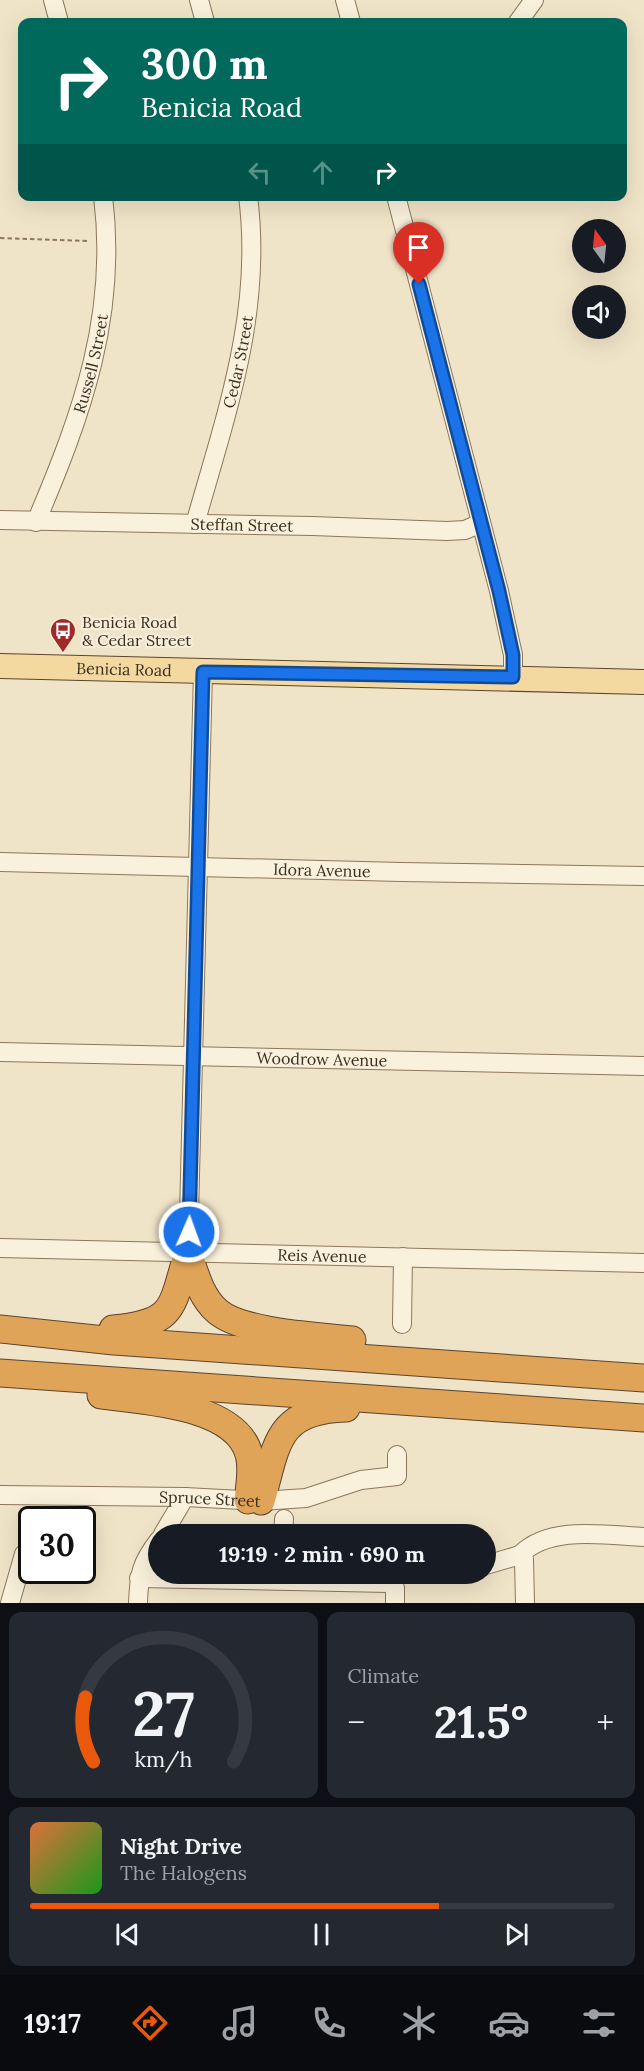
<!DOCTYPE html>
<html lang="en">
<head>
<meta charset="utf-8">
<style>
	body { margin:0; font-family:Lora,serif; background:#242831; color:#f1f3f6; height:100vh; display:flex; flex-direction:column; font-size:22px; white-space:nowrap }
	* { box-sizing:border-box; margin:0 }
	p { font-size:20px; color:#9ea1a6 }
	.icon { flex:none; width:33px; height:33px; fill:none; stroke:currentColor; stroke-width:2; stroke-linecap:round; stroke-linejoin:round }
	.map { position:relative; height:1603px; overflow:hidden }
	.side { display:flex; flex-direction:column; gap:9px; padding:9px; background:#0d0f14; flex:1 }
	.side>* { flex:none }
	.guide { position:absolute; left:18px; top:18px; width:609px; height:183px; border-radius:12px; box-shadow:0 6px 24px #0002; background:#00695c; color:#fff; overflow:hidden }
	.needle { width:39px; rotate:345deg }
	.fabs { position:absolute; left:572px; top:219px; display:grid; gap:12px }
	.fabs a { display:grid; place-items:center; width:54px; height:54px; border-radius:50%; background:#171b24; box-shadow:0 6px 24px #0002; font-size:30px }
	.speed { position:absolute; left:18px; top:1506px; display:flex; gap:12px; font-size:30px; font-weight:700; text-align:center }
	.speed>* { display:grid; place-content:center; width:78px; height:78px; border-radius:50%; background:#171b24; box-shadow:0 6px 24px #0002; line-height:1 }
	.speed .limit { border:3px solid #111; border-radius:9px; background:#fff; color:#111 }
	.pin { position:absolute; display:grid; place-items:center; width:51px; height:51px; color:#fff; margin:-62px -26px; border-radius:50% 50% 50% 0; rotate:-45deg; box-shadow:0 0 6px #0007 }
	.pin .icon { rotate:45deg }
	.me { position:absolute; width:66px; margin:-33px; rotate:2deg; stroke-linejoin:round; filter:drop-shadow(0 0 4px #0008) }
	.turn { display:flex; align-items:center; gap:21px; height:126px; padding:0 24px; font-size:27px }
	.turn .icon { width:78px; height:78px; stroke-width:2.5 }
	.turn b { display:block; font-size:42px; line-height:51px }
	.lanes { display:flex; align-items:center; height:57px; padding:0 24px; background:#0003; justify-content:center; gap:30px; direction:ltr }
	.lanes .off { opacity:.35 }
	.big { font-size:45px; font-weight:800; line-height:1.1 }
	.side .widget { flex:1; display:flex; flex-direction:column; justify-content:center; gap:9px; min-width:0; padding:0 21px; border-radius:12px; background:#242831 }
	.side .dial { align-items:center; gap:0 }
	.dial svg { height:156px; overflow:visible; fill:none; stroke:#363941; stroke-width:7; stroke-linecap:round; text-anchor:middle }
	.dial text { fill:#f1f3f6; stroke:none }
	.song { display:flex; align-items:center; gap:18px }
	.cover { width:72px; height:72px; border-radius:9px; background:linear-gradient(135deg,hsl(20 70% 55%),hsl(120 70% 35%)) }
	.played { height:6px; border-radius:3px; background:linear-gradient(90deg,#ea580c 70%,#363941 70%) }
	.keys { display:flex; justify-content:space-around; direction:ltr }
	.heat { display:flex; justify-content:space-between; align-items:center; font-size:33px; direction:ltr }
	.side .tiles { flex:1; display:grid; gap:9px; grid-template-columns:1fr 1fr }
	.widget:last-child { grid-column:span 2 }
	.trip { position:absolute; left:148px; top:1524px; width:348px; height:60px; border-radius:30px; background:#171b24; box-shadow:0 6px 24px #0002; font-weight:800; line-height:60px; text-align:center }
	.tab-bar { display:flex; height:96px; justify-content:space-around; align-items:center; background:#090b0e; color:#9ea1a6 }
	.tab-bar .icon { width:42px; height:42px }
	.tab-bar .selected { color:#ea580c }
	.tab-bar b { font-size:27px; color:#f1f3f6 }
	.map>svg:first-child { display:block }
</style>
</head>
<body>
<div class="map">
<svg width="644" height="1603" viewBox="0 0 644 1603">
	<rect width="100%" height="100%" fill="#f0e4c8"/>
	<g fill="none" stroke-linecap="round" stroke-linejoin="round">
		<defs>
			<g id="minor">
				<polyline points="53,0 59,22"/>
				<polyline points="199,0 205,22"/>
				<polyline points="345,0 351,22"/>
				<polyline points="518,22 534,0"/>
				<polyline points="396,196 499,591 513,655 513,677"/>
				<path id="s1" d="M0,520L312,526L447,531L465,530L481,523"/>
				<path id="s2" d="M36,522C82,414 118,315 103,196"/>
				<path id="s3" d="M195,524C226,414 263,312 248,196"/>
				<path id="s4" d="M0,862L401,872L644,876"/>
				<path id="s5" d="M0,1052L644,1066"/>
				<path id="s6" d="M0,1248L644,1263"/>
				<polyline points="188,1253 203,672"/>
				<polyline points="402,1324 403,1257"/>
				<path id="s7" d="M0,1495L185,1497L261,1501L306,1498L361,1480L397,1476V1455"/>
				<polyline points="163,1534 185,1497"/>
				<polyline points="283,1534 284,1519"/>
				<path d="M520,1555C549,1525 605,1535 644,1537"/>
				<polyline points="486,1565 520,1555 524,1559 525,1603"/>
				<polyline points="139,1578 389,1583 395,1588 395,1603"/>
				<polyline points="10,1603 24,1554"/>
				<path d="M138,1603C139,1574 141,1563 159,1540"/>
			</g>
			<g id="major">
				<path id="s8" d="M0,666L644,682"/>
			</g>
			<g id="highway">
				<path d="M188,1253C195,1273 200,1296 217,1311C242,1333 318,1336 352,1340"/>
				<polyline points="0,1329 114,1341 644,1378"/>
				<path d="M113,1329C177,1323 171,1307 188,1253"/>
				<polyline points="0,1373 644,1418"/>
				<path d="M101,1395C143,1401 235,1404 249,1454C253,1468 250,1485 248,1500"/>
				<path d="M261,1501C277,1444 276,1410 346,1408"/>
			</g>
		</defs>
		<use href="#minor" stroke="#8d765c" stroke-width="20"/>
		<use href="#major" stroke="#5b4430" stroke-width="26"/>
		<use href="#highway" stroke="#5b4430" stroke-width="29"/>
		<polyline stroke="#8d765c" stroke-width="2" stroke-dasharray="4.5 3" stroke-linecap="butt" points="0,238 90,241"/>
		<use href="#minor" stroke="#faf1dc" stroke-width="18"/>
		<use href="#major" stroke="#f3d9a0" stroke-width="24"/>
		<use href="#highway" stroke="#e0a458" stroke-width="27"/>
	</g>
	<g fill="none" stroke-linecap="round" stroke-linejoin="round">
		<defs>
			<polyline id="route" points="189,1232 203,672 513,677 513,655 499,591 419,284"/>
		</defs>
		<use href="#route" stroke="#114b97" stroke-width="15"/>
		<use href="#route" stroke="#1a73e8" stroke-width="10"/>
	</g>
	<defs>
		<symbol id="bus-pin" viewBox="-11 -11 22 30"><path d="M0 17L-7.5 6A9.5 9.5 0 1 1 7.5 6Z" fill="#9e2a2b" stroke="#f7eed8"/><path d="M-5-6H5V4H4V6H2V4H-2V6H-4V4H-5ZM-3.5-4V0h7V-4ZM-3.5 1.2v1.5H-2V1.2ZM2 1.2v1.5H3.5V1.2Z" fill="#fff"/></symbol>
	</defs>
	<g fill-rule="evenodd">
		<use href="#bus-pin" x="48" y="616" width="30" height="40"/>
	</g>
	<g text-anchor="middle" stroke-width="4.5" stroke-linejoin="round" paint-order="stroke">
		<g font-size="16" fill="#3d2e20" stroke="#f7eed8">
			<text dy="6" stroke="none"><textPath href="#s2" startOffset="168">Russell Street</textPath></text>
			<text dy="6" stroke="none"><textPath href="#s3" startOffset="168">Cedar Street</textPath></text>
			<text dy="6" stroke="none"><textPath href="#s1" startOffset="242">Steffan Street</textPath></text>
			<text dy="6" stroke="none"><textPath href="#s8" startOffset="124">Benicia Road</textPath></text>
			<text dy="6" stroke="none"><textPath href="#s4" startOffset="322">Idora Avenue</textPath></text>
			<text dy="6" stroke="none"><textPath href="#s5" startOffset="322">Woodrow Avenue</textPath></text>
			<text dy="6" stroke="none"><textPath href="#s6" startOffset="322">Reis Avenue</textPath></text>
			<text dy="6" stroke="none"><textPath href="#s7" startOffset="210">Spruce Street</textPath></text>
		</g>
		<g font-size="16" fill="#3d2e20" stroke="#f7eed8" text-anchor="start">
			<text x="82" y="628">Benicia Road<tspan x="82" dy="18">&amp; Cedar Street</tspan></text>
		</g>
	</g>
</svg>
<div class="fabs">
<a><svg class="needle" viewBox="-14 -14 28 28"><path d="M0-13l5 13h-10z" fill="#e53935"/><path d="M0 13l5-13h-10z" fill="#9ea1a6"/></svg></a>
<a><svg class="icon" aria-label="sound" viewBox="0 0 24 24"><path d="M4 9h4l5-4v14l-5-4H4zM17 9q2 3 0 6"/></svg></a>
</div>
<div class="speed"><div class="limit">30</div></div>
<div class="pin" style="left:419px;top:284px;background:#d93025"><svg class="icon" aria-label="arrive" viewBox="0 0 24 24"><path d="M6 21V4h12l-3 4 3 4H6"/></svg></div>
<svg class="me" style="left:189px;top:1232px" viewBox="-20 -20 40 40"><circle r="17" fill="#1a73e8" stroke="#fff" stroke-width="3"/><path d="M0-11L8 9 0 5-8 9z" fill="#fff"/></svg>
<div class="trip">19:19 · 2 min · 690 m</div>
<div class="guide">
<div class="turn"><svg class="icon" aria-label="right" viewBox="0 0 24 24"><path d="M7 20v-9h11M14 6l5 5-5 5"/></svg><div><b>300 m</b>Benicia Road</div></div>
<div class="lanes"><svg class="icon off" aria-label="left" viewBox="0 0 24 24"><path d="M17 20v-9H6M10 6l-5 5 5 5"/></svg><svg class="icon off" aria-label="ahead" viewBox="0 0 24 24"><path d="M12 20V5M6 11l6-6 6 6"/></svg><svg class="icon" aria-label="right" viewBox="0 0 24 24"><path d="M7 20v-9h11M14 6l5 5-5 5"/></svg></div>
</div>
</div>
<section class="side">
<div class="tiles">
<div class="widget dial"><svg viewBox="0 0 100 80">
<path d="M14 69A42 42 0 1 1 86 69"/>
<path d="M14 69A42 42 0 0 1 10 36" stroke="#ea580c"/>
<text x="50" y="56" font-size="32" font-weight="700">27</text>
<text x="50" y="72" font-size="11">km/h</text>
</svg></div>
<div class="widget"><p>Climate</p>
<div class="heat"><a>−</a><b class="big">21.5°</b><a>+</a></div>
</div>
<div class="widget">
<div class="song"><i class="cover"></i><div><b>Night Drive</b><p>The Halogens</p></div></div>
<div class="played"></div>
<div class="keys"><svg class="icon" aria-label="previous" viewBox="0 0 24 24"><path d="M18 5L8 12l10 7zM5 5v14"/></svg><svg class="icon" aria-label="pause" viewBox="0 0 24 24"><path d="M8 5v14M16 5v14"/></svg><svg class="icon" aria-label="next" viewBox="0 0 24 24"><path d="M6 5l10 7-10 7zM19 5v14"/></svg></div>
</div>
</div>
</section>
<nav class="tab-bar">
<b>19:17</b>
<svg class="icon selected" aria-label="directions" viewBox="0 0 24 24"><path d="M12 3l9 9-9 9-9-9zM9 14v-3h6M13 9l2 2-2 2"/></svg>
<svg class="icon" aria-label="music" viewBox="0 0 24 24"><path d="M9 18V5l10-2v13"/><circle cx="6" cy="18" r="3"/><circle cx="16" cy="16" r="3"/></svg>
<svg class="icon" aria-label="phone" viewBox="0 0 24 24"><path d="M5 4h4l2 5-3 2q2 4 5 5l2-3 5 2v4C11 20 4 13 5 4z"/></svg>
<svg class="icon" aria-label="climate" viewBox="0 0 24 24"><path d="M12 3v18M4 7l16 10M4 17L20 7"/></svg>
<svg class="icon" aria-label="car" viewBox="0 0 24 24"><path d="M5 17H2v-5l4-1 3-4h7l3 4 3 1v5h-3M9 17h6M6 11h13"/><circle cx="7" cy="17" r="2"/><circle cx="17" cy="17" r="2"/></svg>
<svg class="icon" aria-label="filters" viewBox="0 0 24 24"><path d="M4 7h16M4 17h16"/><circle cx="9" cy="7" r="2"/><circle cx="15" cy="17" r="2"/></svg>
</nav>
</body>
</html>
